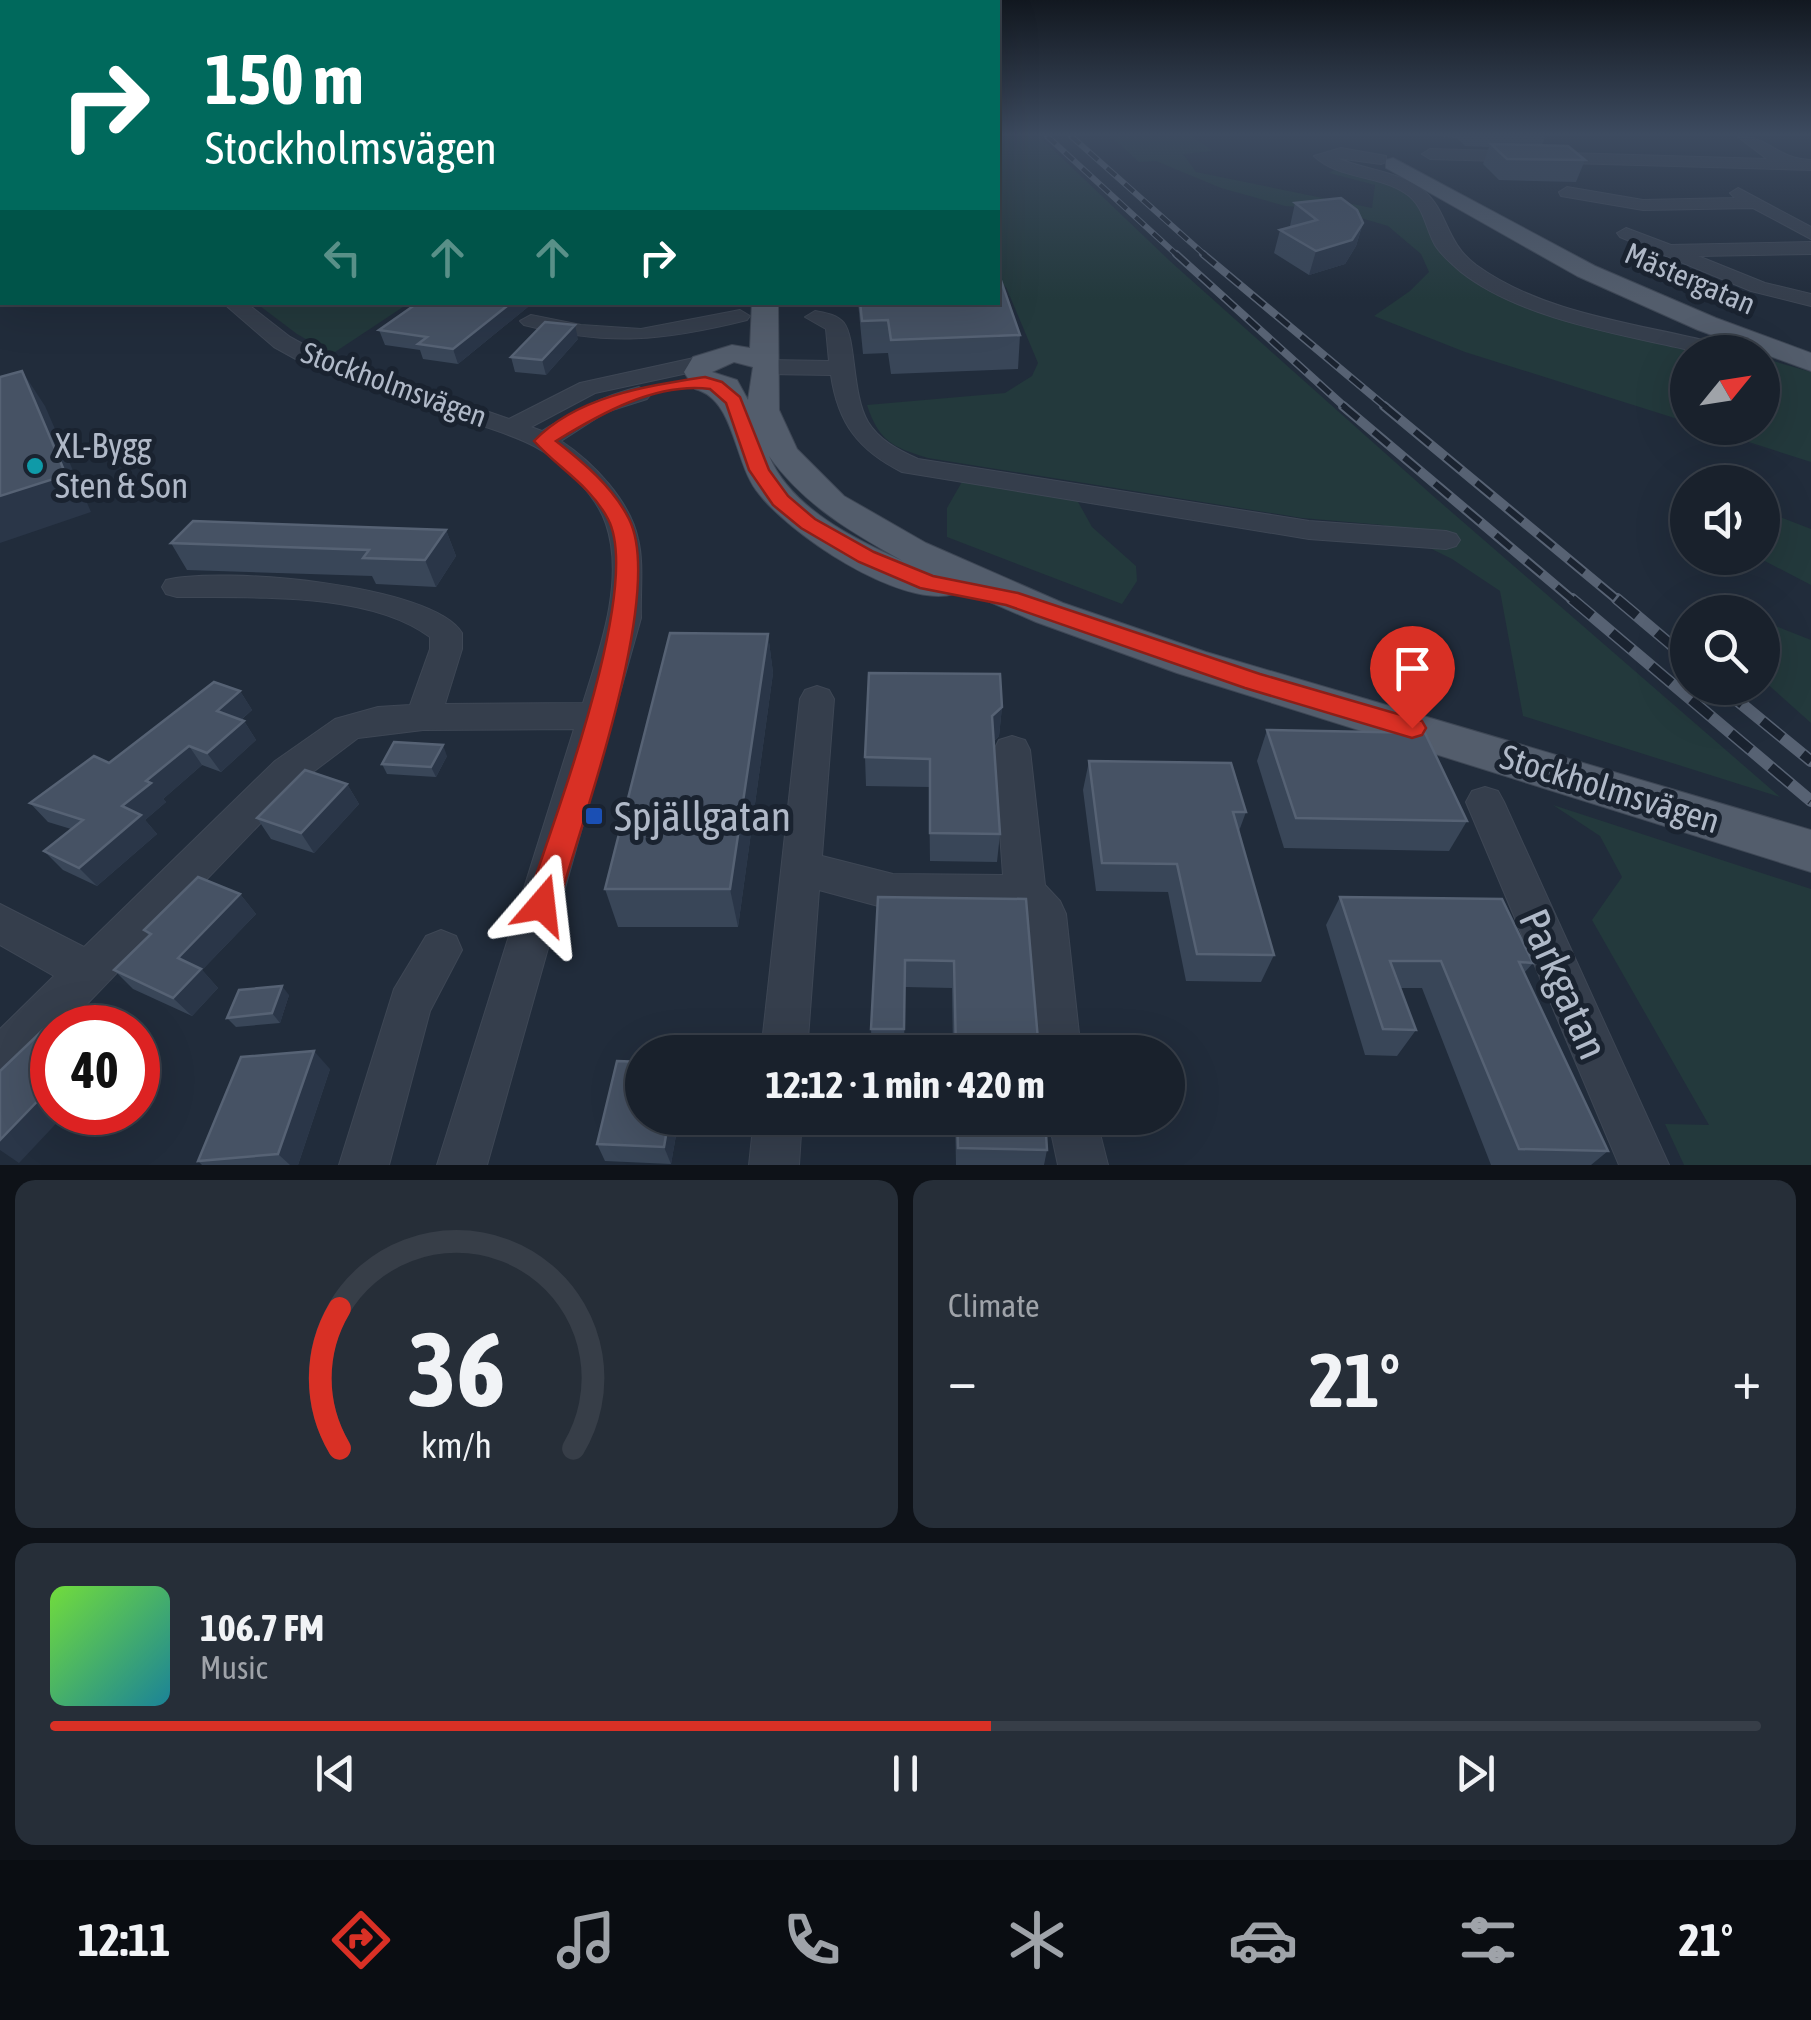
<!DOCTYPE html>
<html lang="en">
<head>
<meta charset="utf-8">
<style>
	body { margin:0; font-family:"Asap Condensed",sans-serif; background:#262e38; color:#f1f3f6; height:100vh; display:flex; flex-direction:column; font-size:38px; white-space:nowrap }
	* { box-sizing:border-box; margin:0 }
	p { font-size:32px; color:#9fa3a9 }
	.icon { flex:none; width:55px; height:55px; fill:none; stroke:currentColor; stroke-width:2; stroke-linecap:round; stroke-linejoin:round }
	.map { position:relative; height:1165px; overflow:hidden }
	.details { display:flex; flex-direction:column; gap:15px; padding:15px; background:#0e1218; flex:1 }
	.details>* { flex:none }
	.top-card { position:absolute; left:0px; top:0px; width:1000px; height:305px; box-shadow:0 10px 40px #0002,0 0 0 2px #373e48; background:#00695c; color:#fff; overflow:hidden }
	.needle { width:65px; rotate:60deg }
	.buttons { position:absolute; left:1670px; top:335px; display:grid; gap:20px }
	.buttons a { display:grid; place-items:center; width:110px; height:110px; border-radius:50%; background:#19212c; box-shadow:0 10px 40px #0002,0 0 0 2px #373e48; font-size:50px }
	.speed { position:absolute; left:30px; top:1005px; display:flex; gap:20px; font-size:50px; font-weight:700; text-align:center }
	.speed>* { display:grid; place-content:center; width:130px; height:130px; border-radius:50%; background:#19212c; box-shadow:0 10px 40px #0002,0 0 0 2px #373e48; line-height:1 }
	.speed .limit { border:15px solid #d22; background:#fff; color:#111 }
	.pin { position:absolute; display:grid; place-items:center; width:85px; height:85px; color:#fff; margin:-102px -42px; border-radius:50% 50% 50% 0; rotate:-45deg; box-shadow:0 0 10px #0007 }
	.pin .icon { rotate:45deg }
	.me { position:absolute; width:110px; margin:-55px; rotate:17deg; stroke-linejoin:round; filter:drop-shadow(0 0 8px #0008) }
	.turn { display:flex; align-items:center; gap:35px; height:210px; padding:0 40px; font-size:45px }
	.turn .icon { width:130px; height:130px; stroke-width:2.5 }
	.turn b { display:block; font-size:70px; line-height:85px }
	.lanes { display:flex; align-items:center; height:95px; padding:0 40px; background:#0003; justify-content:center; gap:50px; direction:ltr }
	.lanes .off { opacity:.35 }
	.big { font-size:75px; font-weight:700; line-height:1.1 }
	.details .tile { flex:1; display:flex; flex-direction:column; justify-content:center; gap:15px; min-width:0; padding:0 35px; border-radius:20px; background:#262e38 }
	.details .dial { align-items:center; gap:0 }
	.dial svg { height:260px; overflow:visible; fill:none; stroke:#373e48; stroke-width:7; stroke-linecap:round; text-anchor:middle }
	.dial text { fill:#f1f3f6; stroke:none }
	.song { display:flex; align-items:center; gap:30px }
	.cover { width:120px; height:120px; border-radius:15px; background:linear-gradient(135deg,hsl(100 70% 55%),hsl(190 70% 35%)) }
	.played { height:10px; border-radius:5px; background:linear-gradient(90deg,#d93025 55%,#373e48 55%) }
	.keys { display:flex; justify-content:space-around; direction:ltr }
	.heat { display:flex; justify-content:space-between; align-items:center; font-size:55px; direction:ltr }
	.details .tiles { flex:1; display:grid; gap:15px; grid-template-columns:1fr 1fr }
	.tile:last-child { grid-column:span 2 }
	.trip { position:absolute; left:625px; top:1035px; width:560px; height:100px; border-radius:50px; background:#19212c; box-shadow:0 10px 40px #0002,0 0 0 2px #373e48; font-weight:700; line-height:100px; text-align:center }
	.tab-bar { display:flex; height:160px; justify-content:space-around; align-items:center; background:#0a0d12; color:#9fa3a9 }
	.tab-bar .icon { width:70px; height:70px }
	.tab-bar .current { color:#d93025 }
	.tab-bar b { font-size:45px; color:#f1f3f6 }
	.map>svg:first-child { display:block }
</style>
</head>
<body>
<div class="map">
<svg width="1811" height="1165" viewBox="0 0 1811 1165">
	<rect width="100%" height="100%" fill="#212c3b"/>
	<g fill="#23393c">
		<path d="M998,136H1039L1171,262L1432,495L1780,797L1523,716L1500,591L1452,559L1383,525L1302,518L928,458C892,447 879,441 867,405L1005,393L1032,376L1038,363L1006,287L998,283Z"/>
		<polygon points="1110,136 1191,136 1213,151 1183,154 1196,172 1372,208 1375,185 1329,173 1338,168 1398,186 1414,196 1442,250 1483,281 1650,338 1714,352 1743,352 1688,352 1687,422 1465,352 1374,316 1410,291 1429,272 1421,254 1388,226 1334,210 1285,206 1221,188 1156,161 1139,162"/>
		<polygon points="256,303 409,303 332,354 297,334"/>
		<polygon points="1763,358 1811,372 1811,462 1705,428 1762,428"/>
		<polygon points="963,480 1077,500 1092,527 1136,566 1137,581 1122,604 947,537 947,508"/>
		<polygon points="1763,515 1780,517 1811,529 1811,585 1759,558 1762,558"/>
		<polygon points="1763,621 1811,640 1811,723 1763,680"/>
		<polygon points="1553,805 1811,889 1811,1165 1684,1165 1665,1124 1709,1125 1592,920 1622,877 1600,836"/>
	</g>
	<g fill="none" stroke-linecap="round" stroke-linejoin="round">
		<defs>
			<g id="minor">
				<path d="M1737,136C1769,136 1776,159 1811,160V170L1430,159L1422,154L1430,149L1767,159Z"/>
				<path d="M1341,148L1386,156V162L1381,164L1337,158C1364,170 1400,171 1424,191C1448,211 1445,242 1476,265C1542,313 1634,323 1711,342L1714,347L1711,352H1698C1625,335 1522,320 1461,272C1452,264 1441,255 1435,245C1425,227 1424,205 1405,193C1378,175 1338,179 1314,156Z"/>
				<polygon points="1567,187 1643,200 1735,198 1730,193 1738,188 1811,227 1811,239 1753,208 1643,210 1561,196 1559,192"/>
				<polygon points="1626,228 1671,245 1811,242 1811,254 1698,256 1765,283 1811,294 1811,306 1751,291 1620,237 1617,233"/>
				<path d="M222,302H245L290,337L319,353L509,419L580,383L703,356L714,363L711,368L595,393L531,427L542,431C574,412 602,396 639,387L651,394L647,399L606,412L561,441C593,462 630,501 638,539C644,563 640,593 641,618L487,1165H437L574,729L423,730L358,738L301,781L64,1028H52V1040L16,1077L0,1084V1029L54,976L0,945V904L84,947L275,761L335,719L378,707L410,705L430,649V637C368,591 252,598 177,597L166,594L162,587L166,580C219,566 433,584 462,633V649L445,704L583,703C600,649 625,580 606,524C596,494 561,460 534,446C509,433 481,426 455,417C404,399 354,381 303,363L274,347Z"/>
				<path d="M740,310L750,316L747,320C663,341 608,346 524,325L520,321L531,315L581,325L641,329Z"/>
				<path d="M815,311C825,313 836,314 844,323C856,338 852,396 868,422C879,440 898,450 918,459L1309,521L1446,531L1456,534L1460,540L1456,546L1446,549L1309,539L902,472C858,450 838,423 831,375L767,374L756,367L767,360L829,361L826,329L805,317Z"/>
				<polygon points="817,686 829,690 834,699 822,856 893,874 1003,875 994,750 999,740 1012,736 1025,740 1030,750 1045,885 1060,901 1066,914 1081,1052 1035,1052 1025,921 1015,911 893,910 819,890 807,1052 761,1052 800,699 805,690"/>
				<polygon points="1485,787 1498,791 1504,802 1669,1165 1619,1165 1466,802 1472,791"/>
				<polygon points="441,930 456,936 462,950 430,1011 389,1165 339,1165 394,989 426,936"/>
				<polygon points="754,1118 802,1118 799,1165 749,1165"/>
				<polygon points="1048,1118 1096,1118 1108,1165 1058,1165"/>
			</g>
			<g id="major">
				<polygon points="1393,158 1595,266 1716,318 1811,353 1811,371 1698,330 1577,276 1386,168 1386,160"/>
				<path d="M752,302H778L779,410L797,449L844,496L926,543L1063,603L1206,652L1811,830V872L1177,673L1036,622L958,588L954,594C900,609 787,533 756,490C733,457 734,399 695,389L684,372L693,357L732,345L750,348ZM734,362L753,367L748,400L737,380L712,372ZM769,456C804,505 851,532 903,561C854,539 791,508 769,456Z"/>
			</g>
		</defs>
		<use href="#minor" stroke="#3e4755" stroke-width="2"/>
		<use href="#major" stroke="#3e4755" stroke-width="2"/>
		<use href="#minor" fill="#353e4c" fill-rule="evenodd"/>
		<use href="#major" fill="#535d6c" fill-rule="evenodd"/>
		<defs>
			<g id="rail-far3">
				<polyline points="1047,136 1178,256"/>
				<polyline points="1071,136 1206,256"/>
			</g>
			<g id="rail-far2">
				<polyline points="1176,254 1346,408"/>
				<polyline points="1203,254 1387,408"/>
			</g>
			<g id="rail-far1">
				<polyline points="1343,406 1575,602"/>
				<polyline points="1384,406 1620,602"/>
			</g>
			<g id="rail">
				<polyline points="1572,599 1811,801"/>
				<polyline points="1617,599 1688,659"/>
				<polyline points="1722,688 1811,761"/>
			</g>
		</defs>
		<use href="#rail-far3" stroke="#576273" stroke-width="6"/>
		<use href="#rail-far2" stroke="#576273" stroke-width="8"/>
		<use href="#rail-far1" stroke="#576273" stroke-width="10"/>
		<use href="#rail" stroke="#576273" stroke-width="12"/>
		<use href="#rail-far3" stroke="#1a2330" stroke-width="4" stroke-dasharray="12" stroke-linecap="butt"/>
		<use href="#rail-far2" stroke="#1a2330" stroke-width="5" stroke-dasharray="16" stroke-linecap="butt"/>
		<use href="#rail-far1" stroke="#1a2330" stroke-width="6" stroke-dasharray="20" stroke-linecap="butt"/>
		<use href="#rail" stroke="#1a2330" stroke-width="9" stroke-dasharray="26" stroke-linecap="butt"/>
	</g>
	<g fill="#394658">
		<polygon points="1438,136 1545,136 1542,145 1585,160 1576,182 1499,180 1483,164 1489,147 1465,146 1457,138"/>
		<polygon points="1295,203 1363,223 1356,246 1345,264 1309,275 1274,253 1280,230 1291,227 1290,226"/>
		<polygon points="419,302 534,302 458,364 423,359 420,350 385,345 379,330"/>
		<polygon points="858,302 998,302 1020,335 1018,369 891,374 888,353 863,354"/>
		<polygon points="578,339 546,375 515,372 511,357"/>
		<polygon points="446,530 456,556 436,587 376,584 372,576 187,570 171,543"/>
		<polygon points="768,634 773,673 738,927 618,927 605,889"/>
		<polygon points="240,691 252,710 241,720 244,721 256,740 221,772 202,765 163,799 166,802 145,820 157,834 97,886 63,870 44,851 71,829 48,822 30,803 109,763"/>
		<polygon points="1002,707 999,736 994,741 1000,834 997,862 930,861 929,787 866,786 865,757"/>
		<polygon points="1267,730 1467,821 1449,851 1284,848 1257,761"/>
		<polygon points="447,756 436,777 387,774 382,764"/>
		<polygon points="1089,761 1246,812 1239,831 1274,955 1261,982 1186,981 1168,892 1096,891 1083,790"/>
		<polygon points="347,784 359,804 314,853 271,839 257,818"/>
		<polygon points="240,894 256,914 202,970 218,988 192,1016 133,989 114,970 149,936 144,930"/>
		<polygon points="878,897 1026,899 1039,1052 953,1052 952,988 905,987 904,1052 872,1052 871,1029"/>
		<polygon points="1340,897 1533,963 1524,973 1608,1151 1591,1165 1491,1165 1422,988 1400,988 1416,1030 1397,1056 1365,1055 1326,925"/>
		<polygon points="289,995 280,1023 236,1027 227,1018"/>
		<polygon points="330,1069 298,1165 202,1165 198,1161"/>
		<polygon points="679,1118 671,1164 605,1161 597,1144"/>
		<polygon points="955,1118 1045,1118 1047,1150 1044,1165 956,1165"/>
	</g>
	<g fill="#2a3648">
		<polygon points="0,178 2,178 2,194 0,195"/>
		<polygon points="1363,223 1356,246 1345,264 1309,275 1316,251"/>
		<polygon points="512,302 534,302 458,364 453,349"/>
		<polygon points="575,325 578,339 546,375 542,360"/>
		<polygon points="22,371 45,406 91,512 0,543 0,496"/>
		<polygon points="446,530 456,556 436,587 425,560"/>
		<polygon points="768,634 773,673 738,927 730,889"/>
		<polygon points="240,691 252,710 229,730 217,711"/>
		<polygon points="1002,707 999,736 990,744 992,716"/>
		<polygon points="244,721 256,740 221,772 207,753"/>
		<polygon points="443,745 447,756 436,777 431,767"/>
		<polygon points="189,746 202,765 163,799 166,802 145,820 157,834 97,886 79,868 122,806 146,781"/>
		<polygon points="347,784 359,804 314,853 301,833"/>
		<polygon points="240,894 256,914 202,970 218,988 192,1016 173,998 178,958"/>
		<polygon points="282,986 289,995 280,1023 272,1013"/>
		<polygon points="314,1051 330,1069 298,1165 290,1165 278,1154"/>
		<polygon points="52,1086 52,1112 67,1112 19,1163 0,1150 0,1140"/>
		<polygon points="669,1118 679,1118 671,1164 664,1147"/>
	</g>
	<g fill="#465264" stroke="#566274" stroke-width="2.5">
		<polygon points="1491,144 1568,146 1585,160 1507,159"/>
		<polygon points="1341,198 1357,210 1363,223 1352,240 1316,251 1280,230 1317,220 1295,203"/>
		<polygon points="2,203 2,222 0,219 0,204"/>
		<polygon points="998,272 1020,335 891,340 888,320 862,321 860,302 998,302"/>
		<polygon points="419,302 512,302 453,349 418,344 427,337 379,330"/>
		<polygon points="545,322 575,325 542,360 511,357"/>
		<polygon points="22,371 66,475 0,496 0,377"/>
		<polygon points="193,521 446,530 425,560 363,558 369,550 171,543"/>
		<polygon points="670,633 768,634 730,889 605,889"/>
		<polygon points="869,673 1000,674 1002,707 992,716 1000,834 930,833 930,759 865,757"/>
		<polygon points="214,682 240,691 217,711 244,721 207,753 189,746 146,781 151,783 122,806 141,815 79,868 44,851 83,820 30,803 94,756 109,763"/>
		<polygon points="1267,730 1425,733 1467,821 1296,818"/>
		<polygon points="394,742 443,745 431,767 382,764"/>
		<polygon points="1089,761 1231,763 1246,812 1233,812 1274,955 1197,954 1177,864 1102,863"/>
		<polygon points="305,770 347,784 301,833 257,818"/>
		<polygon points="198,877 240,894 178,958 201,969 173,998 114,970 151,934 144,930"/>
		<polygon points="878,897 1026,899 1039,1052 956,1052 954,961 905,960 904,1029 871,1029"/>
		<polygon points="1340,897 1502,899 1533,963 1519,962 1608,1151 1519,1149 1441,961 1390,961 1416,1030 1383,1029"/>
		<polygon points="282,986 272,1013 227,1018 239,990"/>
		<polygon points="47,1026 52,1029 52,1086 0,1140 0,1071"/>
		<polygon points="314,1051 278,1154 198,1161 241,1057"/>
		<polygon points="617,1061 642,1062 642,1118 669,1118 664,1147 597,1144"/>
		<polygon points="957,1118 1045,1118 1047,1150 958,1148"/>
	</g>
	<linearGradient id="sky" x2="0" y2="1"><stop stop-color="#121820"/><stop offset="0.45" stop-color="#3d4b60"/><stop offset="1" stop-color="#3d4b60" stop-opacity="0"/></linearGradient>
	<rect width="1811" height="299" fill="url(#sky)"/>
	<path fill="#d93025" stroke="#8d1f18" stroke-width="2.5" d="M705,377L722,382L740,397L769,470L788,496L815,519L874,552L933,576L1018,593L1260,674L1422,721L1426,728L1422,735L1412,738L1245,688L1006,605L920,588L859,562L801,528L773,505L749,470L726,403L710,389C656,382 600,414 556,441C583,462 613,487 629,519C666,592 581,823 558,905L553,915L542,919L531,915L526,905C551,827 644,587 608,519C590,485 558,468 534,441C577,396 647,386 705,377Z"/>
	<circle fill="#0f9aa8" stroke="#1a2330" stroke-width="4" cx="35" cy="466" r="10"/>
	<rect fill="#1a4fb4" stroke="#1a2330" stroke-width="4" x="584" y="806" width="20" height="20" rx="5"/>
	<g text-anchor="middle" stroke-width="10" stroke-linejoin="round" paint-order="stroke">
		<g font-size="30" fill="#b0b9c8" stroke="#1a2330">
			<text transform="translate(1690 279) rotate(23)" y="10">Mästergatan</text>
			<text transform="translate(394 385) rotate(20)" y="10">Stockholmsvägen</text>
		</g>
		<g font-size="35" fill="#b0b9c8" stroke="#1a2330" text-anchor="start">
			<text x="55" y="458">XL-Bygg<tspan x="55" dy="40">Sten &amp; Son</tspan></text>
		</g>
		<g font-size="35" fill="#b0b9c8" stroke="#1a2330">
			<text transform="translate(1610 789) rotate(17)" y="12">Stockholmsvägen</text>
		</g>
		<g font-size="42" fill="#b0b9c8" stroke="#1a2330" text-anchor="start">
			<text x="614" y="831">Spjällgatan</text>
		</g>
		<g font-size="42" fill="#b0b9c8" stroke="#1a2330">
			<text transform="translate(1564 984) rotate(66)" y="15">Parkgatan</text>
		</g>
	</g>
</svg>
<div class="buttons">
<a><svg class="needle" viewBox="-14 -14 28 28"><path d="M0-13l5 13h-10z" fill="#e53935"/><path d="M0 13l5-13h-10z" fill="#9fa3a9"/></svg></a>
<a><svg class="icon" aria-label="sound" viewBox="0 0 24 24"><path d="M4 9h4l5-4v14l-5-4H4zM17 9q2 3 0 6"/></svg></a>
<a><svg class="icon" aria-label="search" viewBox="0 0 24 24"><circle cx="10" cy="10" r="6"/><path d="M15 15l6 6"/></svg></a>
</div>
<div class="speed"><div class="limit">40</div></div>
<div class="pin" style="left:1412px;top:728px;background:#d93025"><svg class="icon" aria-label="arrive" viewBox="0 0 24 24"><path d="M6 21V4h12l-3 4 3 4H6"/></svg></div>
<svg class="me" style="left:542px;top:905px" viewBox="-20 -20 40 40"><path d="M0-17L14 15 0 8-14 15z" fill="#d93025" stroke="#fff" stroke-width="4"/></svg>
<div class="trip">12:12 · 1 min · 420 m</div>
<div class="top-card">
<div class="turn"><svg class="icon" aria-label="right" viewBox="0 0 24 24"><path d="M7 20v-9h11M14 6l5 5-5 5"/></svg><div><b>150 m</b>Stockholmsvägen</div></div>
<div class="lanes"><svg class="icon off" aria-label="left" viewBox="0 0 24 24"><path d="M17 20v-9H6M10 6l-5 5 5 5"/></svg><svg class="icon off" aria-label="ahead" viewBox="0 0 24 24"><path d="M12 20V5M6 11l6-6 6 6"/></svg><svg class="icon off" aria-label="ahead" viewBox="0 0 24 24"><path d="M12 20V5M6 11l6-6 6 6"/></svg><svg class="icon" aria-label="right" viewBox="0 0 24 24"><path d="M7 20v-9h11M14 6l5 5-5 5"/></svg></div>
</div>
</div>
<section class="details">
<div class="tiles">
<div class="tile dial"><svg viewBox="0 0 100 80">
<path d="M14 69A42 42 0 1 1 86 69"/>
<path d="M14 69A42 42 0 0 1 14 26" stroke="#d93025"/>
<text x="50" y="56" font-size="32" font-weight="700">36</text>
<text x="50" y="72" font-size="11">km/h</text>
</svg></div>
<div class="tile"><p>Climate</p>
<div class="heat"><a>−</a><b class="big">21°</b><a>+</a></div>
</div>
<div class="tile">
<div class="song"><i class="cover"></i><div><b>106.7 FM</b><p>Music</p></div></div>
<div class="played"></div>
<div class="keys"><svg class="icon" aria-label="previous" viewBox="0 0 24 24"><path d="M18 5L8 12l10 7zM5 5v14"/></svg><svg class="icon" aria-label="pause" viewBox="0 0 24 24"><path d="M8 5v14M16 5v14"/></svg><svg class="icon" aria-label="next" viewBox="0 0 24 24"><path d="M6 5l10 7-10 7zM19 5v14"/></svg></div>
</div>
</div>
</section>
<nav class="tab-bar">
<b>12:11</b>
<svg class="icon current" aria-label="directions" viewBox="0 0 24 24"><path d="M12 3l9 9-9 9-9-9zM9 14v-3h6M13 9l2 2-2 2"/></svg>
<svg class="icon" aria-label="music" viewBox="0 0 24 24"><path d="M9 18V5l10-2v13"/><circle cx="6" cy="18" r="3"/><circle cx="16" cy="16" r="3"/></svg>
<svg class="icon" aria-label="phone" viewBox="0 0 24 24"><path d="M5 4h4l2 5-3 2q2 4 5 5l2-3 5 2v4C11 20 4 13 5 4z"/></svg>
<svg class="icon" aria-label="climate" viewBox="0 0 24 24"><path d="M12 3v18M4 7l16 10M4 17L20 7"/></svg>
<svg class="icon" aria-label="car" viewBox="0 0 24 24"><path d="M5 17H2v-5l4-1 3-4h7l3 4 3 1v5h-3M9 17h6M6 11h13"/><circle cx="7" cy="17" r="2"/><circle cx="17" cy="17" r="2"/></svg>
<svg class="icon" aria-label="filters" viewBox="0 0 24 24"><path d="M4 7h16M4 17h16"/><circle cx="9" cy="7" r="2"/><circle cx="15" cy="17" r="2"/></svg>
<b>21°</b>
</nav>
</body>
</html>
